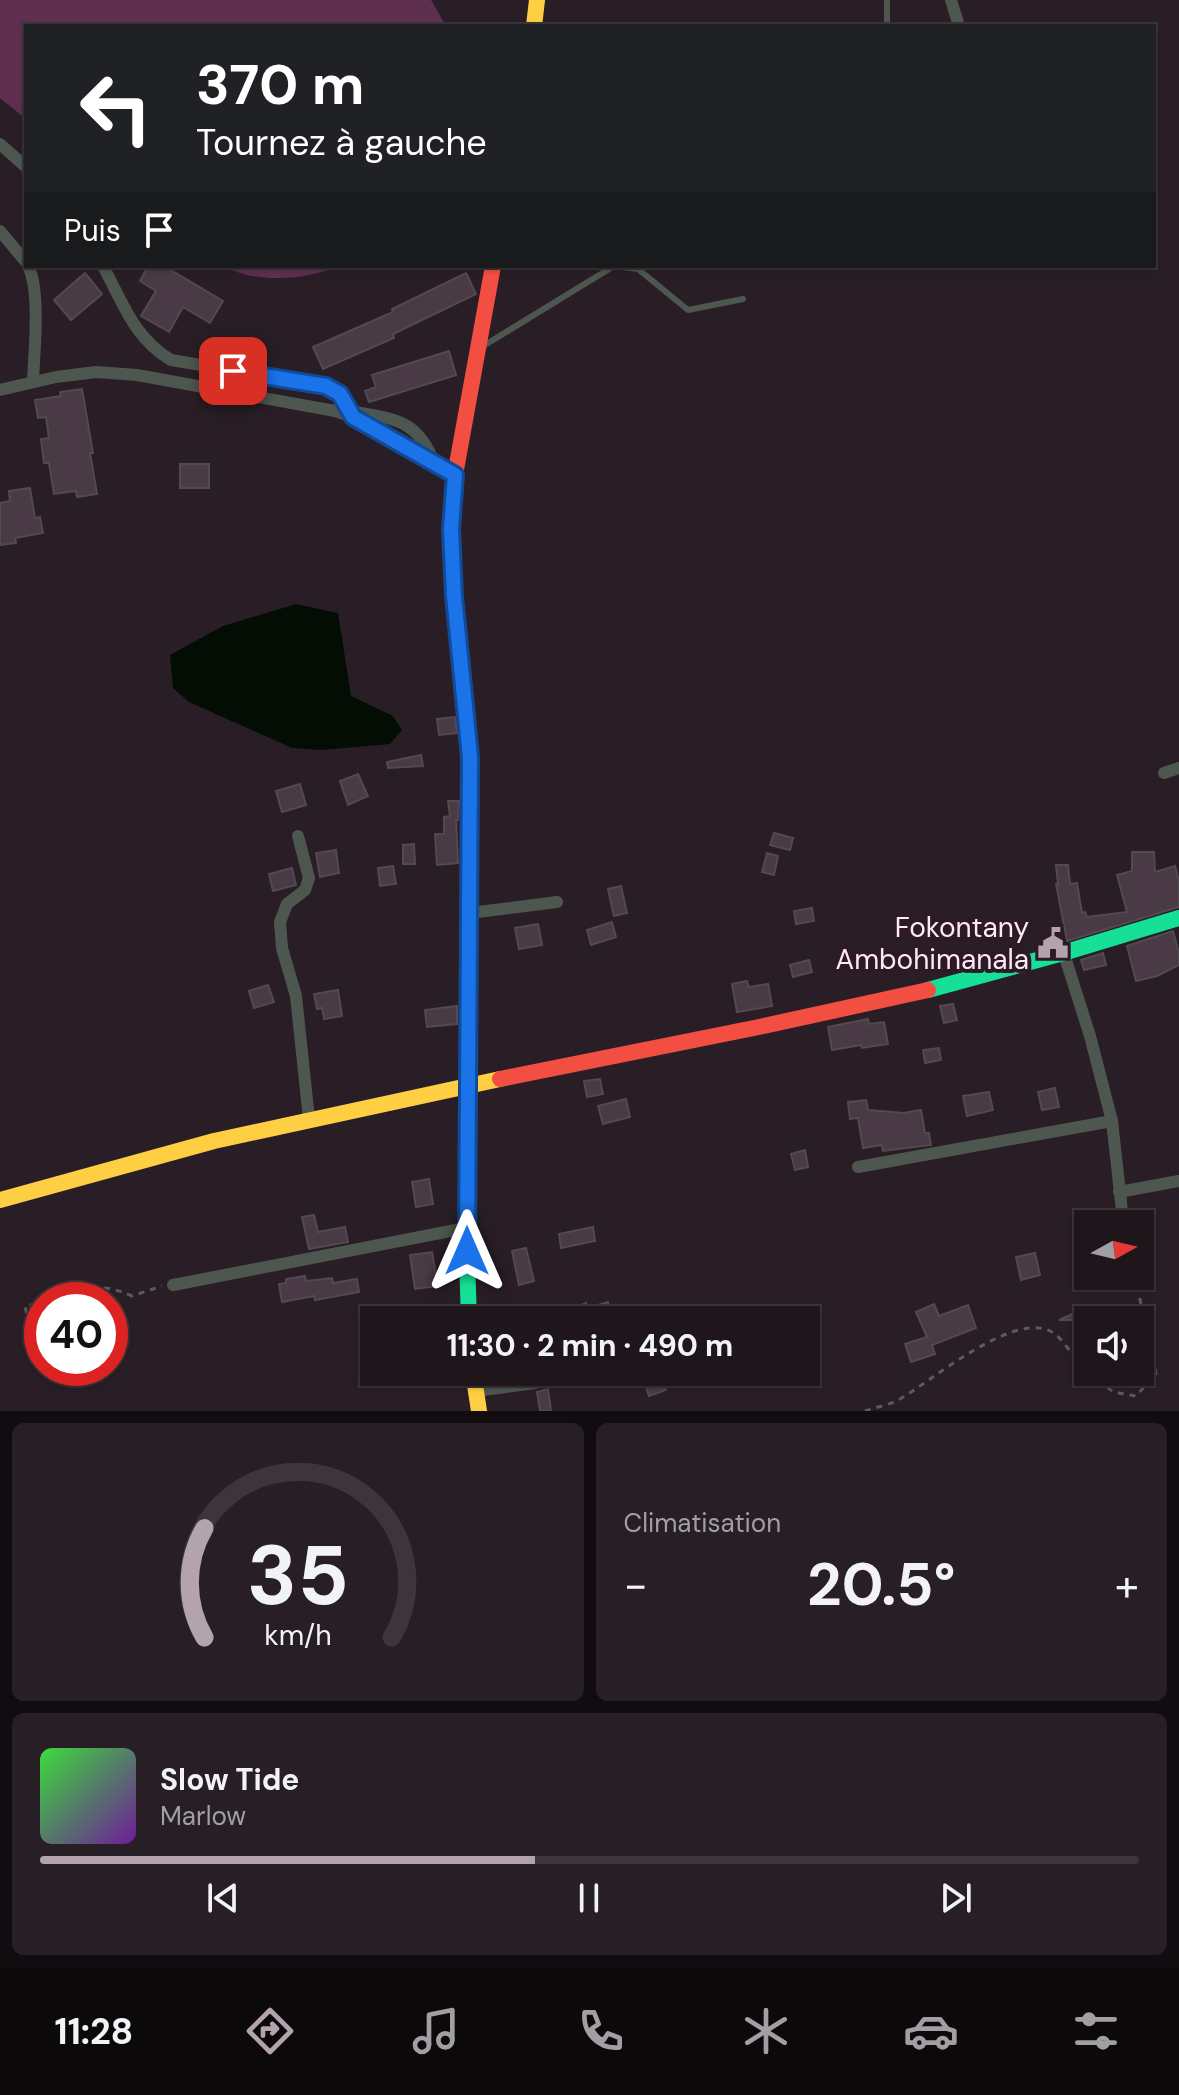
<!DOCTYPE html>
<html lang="fr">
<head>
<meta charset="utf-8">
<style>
	body { margin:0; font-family:"DM Sans",sans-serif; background:#271f25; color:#f1f3f6; height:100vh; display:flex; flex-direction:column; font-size:30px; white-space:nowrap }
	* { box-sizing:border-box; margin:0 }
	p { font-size:26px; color:#a19fa3 }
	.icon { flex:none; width:44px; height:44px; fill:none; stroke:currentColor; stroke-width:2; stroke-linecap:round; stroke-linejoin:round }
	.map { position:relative; height:1411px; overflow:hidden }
	.drawer { display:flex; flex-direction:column; gap:12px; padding:12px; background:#110c0f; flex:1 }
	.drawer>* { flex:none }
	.top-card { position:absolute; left:24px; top:24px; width:1132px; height:244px; border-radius:0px; box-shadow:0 2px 6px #0004,0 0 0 2px #3c353b; background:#202124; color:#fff; overflow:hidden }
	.needle { width:52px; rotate:82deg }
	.tools { position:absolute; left:1074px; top:1210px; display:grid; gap:16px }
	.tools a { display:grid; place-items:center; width:80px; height:80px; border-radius:0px; background:#1f161c; box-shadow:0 2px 6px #0004,0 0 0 2px #3c353b; font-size:40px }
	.speed { position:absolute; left:24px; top:1282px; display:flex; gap:16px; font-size:40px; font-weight:700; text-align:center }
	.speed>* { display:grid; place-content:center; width:104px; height:104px; border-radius:50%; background:#1f161c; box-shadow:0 2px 6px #0004,0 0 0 2px #3c353b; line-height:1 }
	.speed .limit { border:12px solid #d22; background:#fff; color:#111 }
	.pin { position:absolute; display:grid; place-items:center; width:68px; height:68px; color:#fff; margin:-34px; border-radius:16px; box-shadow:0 4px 12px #0006 }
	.me { position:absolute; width:88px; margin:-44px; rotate:0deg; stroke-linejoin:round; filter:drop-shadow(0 0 6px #0008) }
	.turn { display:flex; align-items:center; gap:28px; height:168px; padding:0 40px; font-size:36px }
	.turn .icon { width:104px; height:104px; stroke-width:2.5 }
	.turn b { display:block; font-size:56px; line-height:68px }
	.then { display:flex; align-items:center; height:76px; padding:0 40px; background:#0003; gap:16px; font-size:30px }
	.big { font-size:60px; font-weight:700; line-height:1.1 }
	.drawer .widget { flex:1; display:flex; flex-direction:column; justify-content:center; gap:12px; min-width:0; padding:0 28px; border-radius:12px; background:#271f25 }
	.drawer .dial { align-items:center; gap:0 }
	.dial svg { height:208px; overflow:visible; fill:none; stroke:#3c353b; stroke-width:7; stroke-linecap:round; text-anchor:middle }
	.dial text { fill:#f1f3f6; stroke:none }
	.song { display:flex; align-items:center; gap:24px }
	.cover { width:96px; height:96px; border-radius:12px; background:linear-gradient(135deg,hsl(120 70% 55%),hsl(280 70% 35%)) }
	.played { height:8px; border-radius:4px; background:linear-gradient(90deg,#b2a3ac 45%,#3c353b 45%) }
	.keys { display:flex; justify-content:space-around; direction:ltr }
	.heat { display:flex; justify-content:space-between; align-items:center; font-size:44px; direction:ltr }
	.drawer .tiles { flex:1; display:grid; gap:12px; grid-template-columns:1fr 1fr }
	.widget:last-child { grid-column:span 2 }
	.trip { position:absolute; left:360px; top:1306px; width:460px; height:80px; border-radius:0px; background:#1f161c; box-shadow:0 2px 6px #0004,0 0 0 2px #3c353b; font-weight:700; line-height:80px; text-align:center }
	.tabs { display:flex; height:128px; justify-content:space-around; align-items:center; background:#0c090b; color:#a19fa3 }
	.tabs .icon { width:56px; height:56px }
	.tabs .selected { color:#b2a3ac }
	.tabs b { font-size:36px; color:#f1f3f6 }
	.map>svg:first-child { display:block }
</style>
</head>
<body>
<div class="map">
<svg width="1179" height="1411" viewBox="0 0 1179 1411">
	<rect width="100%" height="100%" fill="#291e26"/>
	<g fill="#5f2f50">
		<polygon points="0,0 431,0 446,26 26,26 26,119 0,98"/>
		<path d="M223,266H340C305,280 256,284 223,266Z"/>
	</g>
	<polygon fill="#040d04" points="296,604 338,613 351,696 393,716 402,730 390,744 321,750 292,748 189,702 173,688 170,655 223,626"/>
	<g fill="#4a3a45" stroke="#534950" stroke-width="2">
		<polygon points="148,266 164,266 223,301 210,323 183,307 169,332 141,316 156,291 140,281"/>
		<polygon points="85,273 102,294 71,320 54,300"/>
		<polygon points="466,273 476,294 393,334 394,338 323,369 313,347 393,312 392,309"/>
		<polygon points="449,351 456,375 369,402 365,391 376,387 372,375"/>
		<polygon points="82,389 93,453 90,453 97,494 77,497 76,491 54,494 49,463 44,463 41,439 49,438 46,417 38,418 35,400 61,396 60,392"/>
		<rect x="180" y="464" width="29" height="24"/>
		<polygon points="30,488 35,518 40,517 43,533 15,538 16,543 0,545 0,503 10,501 9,491"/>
		<polygon points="455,717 457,733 439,735 437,719"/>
		<polygon points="421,755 423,766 388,768 387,762"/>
		<polygon points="358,774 368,796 348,805 340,781"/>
		<polygon points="300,784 306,805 282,812 276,791"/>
		<polygon points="448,801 459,801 458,820 456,820 458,863 437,865 435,834 444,834 444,817 450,816"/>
		<polygon points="774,833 793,838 790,850 770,845"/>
		<polygon points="414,844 415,864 403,864 403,845"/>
		<polygon points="336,850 339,873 320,877 316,853"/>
		<polygon points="1132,852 1154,852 1155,872 1175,866 1179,881 1179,907 1067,941 1056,884 1058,884 1056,865 1068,865 1070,884 1077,883 1082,913 1085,912 1087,917 1127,912 1117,875 1132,871"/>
		<polygon points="767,853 778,856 774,875 762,872"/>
		<polygon points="393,866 396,884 380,886 378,868"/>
		<polygon points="292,868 296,885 273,891 269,874"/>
		<polygon points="621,886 627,913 614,916 608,889"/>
		<polygon points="812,908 814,921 796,924 794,911"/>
		<polygon points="612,922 616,937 591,945 587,930"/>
		<polygon points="538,924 542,945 519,949 515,928"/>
		<polygon points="1173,931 1179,953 1179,965 1157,976 1136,981 1127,946"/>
		<polygon points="1103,953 1106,965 1084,970 1081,960"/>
		<polygon points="809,960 812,972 793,977 790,965"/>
		<polygon points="747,981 749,987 768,984 772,1006 737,1012 732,984"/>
		<polygon points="268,985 274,1002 254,1008 249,991"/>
		<polygon points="338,990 342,1016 324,1019 322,1008 317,1009 314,994"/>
		<polygon points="953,1004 957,1020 944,1023 940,1006"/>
		<polygon points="457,1006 457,1024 427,1027 425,1010"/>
		<polygon points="868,1019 869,1024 884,1022 888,1044 862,1048 861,1045 832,1050 828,1027"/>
		<polygon points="939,1048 941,1060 925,1063 923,1050"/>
		<polygon points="600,1079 603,1094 587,1097 584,1081"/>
		<polygon points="1055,1088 1059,1107 1042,1110 1038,1092"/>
		<polygon points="989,1092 993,1110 967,1116 963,1096"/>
		<polygon points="626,1099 630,1117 603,1124 598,1106"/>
		<polygon points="866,1100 868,1110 904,1113 921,1110 925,1133 929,1133 931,1145 883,1151 882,1145 863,1148 858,1118 850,1119 848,1102"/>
		<polygon points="805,1150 808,1167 795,1170 791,1154"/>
		<polygon points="429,1179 433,1204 416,1207 412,1182"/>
		<polygon points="314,1215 318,1232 345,1227 348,1242 309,1249 302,1217"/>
		<polygon points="593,1227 595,1241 561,1248 559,1234"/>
		<polygon points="526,1248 534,1281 519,1285 512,1251"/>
		<polygon points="432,1252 438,1286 415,1289 410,1255"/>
		<polygon points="1035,1253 1040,1275 1021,1280 1016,1257"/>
		<polygon points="305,1276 306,1281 332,1278 333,1283 357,1279 359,1292 315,1300 314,1296 282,1302 279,1284 286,1283 286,1279"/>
		<polygon points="608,1302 614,1320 545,1320 586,1303 588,1308"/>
		<polygon points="934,1304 939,1316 968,1305 976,1328 932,1345 935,1354 911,1362 905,1344 927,1337 916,1312"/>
		<polygon points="1092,1305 1098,1320 1088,1320 1088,1348 1075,1320 1059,1320"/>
		<polygon points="660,1375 666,1390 649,1396 644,1381"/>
		<polygon points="548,1389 551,1411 540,1411 537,1392"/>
	</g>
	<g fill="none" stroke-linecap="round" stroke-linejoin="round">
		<g stroke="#595d5a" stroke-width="3" stroke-dasharray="6 6" stroke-linecap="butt">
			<path d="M58,1300C93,1290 97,1281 132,1296L162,1286"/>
			<polyline points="29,1325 25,1306 42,1303"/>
			<polyline points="1089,1372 1113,1392 1136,1396 1156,1374 1135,1276"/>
			<path d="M865,1411C876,1407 890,1405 900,1399C932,1381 1018,1306 1055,1334C1067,1344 1075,1361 1088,1372"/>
		</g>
		<g stroke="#4d574f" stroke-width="6">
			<polyline points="887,0 887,26"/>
			<polyline points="615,266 638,269 688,310 743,299"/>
			<polyline points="480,348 614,266"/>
		</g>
		<g stroke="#4d574f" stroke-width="12">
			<polyline points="951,0 959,26"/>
			<polyline points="0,144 26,167"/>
			<polyline points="0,231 26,262"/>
			<path d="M28,266C41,291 34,352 33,382"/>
			<path d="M103,266C123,303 134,338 171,360L326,386L340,394L353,417"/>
			<polyline points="0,390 56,377 96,372 137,375 335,411 353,417 455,475"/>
			<path d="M350,411C395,419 418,419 435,465"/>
			<polyline points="1164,773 1179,768"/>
			<polyline points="298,836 309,878 305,890 287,904 280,922 282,948 296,996 309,1119"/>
			<polyline points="470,913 557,902"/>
			<polyline points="1064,954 1090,1036 1112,1121 1123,1220"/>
			<polyline points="858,1167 1112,1121"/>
			<polyline points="1119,1192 1179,1181"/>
			<polyline points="173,1285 466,1228"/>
			<polyline points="641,1320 649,1312"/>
			<polyline points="476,1391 535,1383 541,1381 548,1372"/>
		</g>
		<g stroke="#16e098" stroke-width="16">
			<polyline points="928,990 1063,953 1179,918"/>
			<polyline points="469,1320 466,1228 469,853"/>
		</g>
		<g stroke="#ffcf43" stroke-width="16">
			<polyline points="534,26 537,0"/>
			<polyline points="0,1200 214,1141 500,1079"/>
			<polyline points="473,1372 479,1411"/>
		</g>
		<g stroke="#f24e42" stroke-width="16">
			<polyline points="469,853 470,757 454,596 451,529 455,475 493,266"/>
			<polyline points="500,1079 759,1027 928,990"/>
		</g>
	</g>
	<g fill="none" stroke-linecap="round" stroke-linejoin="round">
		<defs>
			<polyline id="route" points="233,371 326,386 340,394 353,417 455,475 451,529 454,596 470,757 467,1251"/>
		</defs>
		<use href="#route" stroke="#114b97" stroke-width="20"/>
		<use href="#route" stroke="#1a73e8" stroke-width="14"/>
	</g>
	<defs>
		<symbol id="civic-bare" viewBox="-9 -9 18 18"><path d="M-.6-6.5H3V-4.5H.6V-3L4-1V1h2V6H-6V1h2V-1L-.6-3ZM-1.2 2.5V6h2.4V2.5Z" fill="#b2a3ac" stroke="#2e1927" stroke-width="2.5" paint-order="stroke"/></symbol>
	</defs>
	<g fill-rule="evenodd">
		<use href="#civic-bare" x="1031" y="921" width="44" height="44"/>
	</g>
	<g text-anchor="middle" stroke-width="8" stroke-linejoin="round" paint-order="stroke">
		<g font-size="28" fill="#fbebf4" stroke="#2e1927" text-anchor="end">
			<text x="1029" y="937">Fokontany<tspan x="1029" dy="32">Ambohimanala</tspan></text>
		</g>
	</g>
</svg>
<div class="tools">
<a><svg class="needle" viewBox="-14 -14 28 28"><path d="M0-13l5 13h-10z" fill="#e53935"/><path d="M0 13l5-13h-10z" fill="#a19fa3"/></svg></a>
<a><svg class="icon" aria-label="sound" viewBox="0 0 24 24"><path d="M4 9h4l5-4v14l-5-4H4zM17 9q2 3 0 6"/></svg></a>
</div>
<div class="speed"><div class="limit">40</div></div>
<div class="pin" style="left:233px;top:371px;background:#d93025"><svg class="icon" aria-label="arrive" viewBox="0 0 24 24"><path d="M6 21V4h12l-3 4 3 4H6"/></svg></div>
<svg class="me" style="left:467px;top:1251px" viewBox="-20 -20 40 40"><path d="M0-17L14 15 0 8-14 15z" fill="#1a73e8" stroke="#fff" stroke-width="4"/></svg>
<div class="trip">11:30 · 2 min · 490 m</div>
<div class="top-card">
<div class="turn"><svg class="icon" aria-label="left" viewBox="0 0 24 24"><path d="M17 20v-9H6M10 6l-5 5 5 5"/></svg><div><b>370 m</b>Tournez à gauche</div></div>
<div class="then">Puis<svg class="icon" aria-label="arrive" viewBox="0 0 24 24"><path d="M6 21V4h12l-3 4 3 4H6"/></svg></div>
</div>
</div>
<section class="drawer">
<div class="tiles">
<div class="widget dial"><svg viewBox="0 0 100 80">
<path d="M14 69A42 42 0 1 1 86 69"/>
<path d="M14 69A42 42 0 0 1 14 27" stroke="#b2a3ac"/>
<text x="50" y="56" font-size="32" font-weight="700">35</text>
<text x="50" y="72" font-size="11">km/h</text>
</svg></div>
<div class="widget"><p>Climatisation</p>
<div class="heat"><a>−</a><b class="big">20.5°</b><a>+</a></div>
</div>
<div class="widget">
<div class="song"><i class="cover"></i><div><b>Slow Tide</b><p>Marlow</p></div></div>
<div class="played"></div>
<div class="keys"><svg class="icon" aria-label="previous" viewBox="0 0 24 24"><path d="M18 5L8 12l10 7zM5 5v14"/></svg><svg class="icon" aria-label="pause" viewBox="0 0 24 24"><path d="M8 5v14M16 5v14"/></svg><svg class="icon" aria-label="next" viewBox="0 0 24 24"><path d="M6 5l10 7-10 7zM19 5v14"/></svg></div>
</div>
</div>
</section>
<nav class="tabs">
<b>11:28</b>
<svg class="icon selected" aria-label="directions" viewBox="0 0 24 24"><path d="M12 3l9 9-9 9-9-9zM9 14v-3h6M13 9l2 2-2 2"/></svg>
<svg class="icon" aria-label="music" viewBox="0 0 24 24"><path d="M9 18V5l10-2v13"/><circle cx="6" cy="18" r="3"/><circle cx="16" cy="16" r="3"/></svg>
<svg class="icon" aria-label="phone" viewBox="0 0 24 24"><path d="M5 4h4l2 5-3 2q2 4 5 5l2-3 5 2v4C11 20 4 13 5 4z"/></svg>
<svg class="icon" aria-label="climate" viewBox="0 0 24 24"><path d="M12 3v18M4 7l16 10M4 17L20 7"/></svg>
<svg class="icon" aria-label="car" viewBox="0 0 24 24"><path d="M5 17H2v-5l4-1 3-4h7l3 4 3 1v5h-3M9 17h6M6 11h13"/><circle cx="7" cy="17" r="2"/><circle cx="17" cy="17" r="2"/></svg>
<svg class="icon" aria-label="filters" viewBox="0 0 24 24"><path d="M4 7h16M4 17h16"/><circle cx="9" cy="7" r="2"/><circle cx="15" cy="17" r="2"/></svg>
</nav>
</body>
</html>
